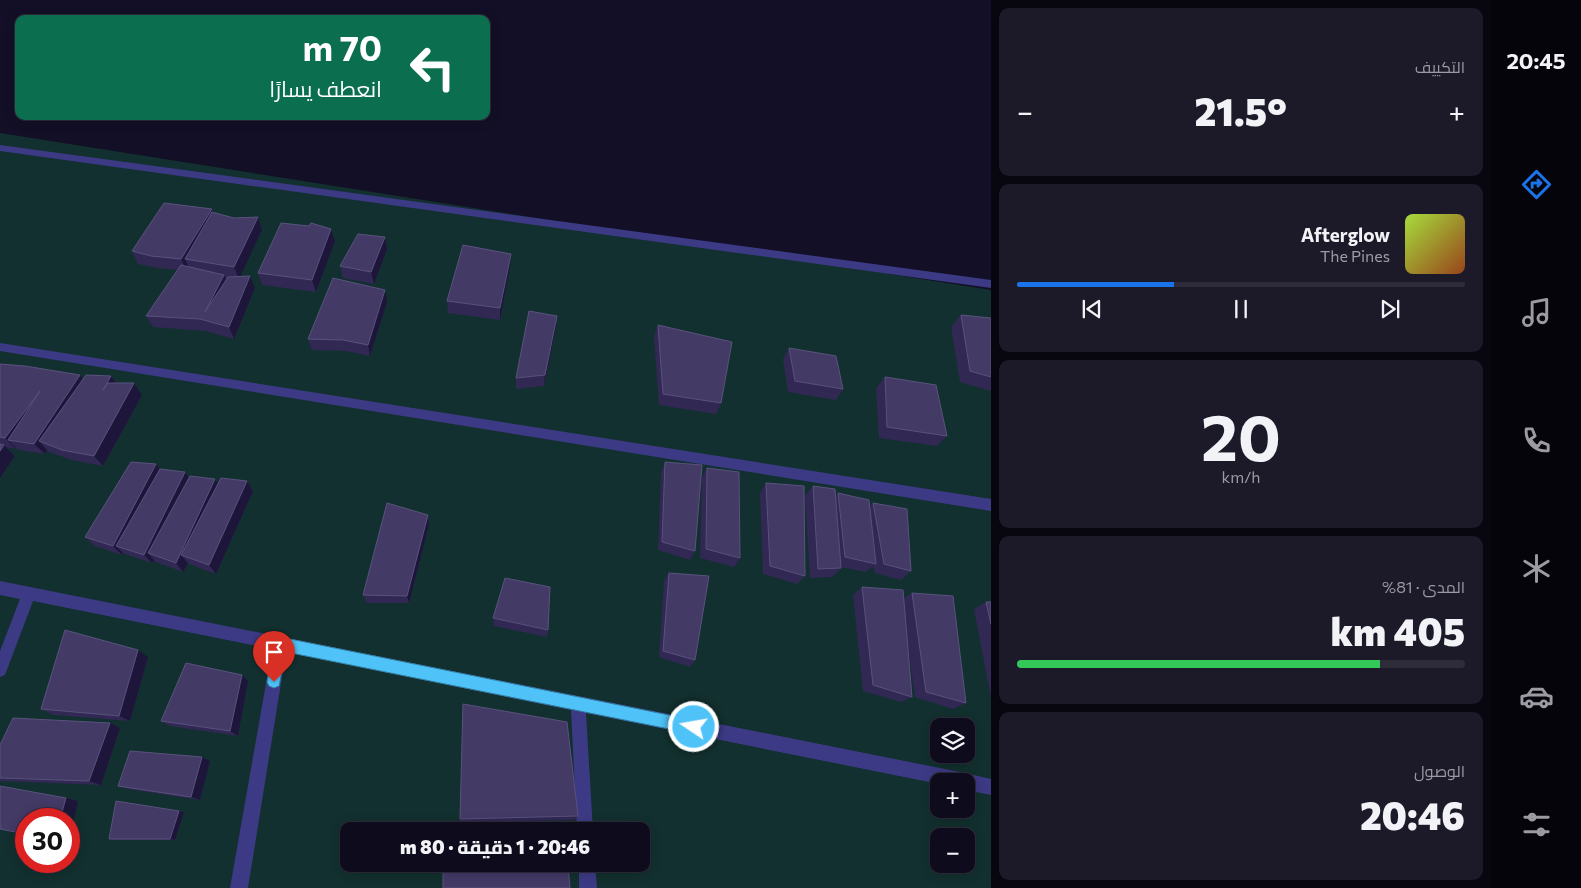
<!DOCTYPE html>
<html lang="ar">
<head>
<meta charset="utf-8">
<style>
	body { margin:0; font-family:Commissioner,Cairo,sans-serif; background:#1c1929; color:#f1f3f6; direction:rtl; height:100vh; display:flex; flex-direction:column; font-size:19px; white-space:nowrap }
	* { box-sizing:border-box; margin:0 }
	p { font-size:16px; color:#9b9ba3 }
	.icon { flex:none; width:28px; height:28px; fill:none; stroke:currentColor; stroke-width:2; stroke-linecap:round; stroke-linejoin:round }
	.map { position:relative; flex:1; overflow:hidden; direction:ltr }
	.drawer { display:flex; flex-direction:column; gap:8px; padding:8px; background:#08060f; width:500px }
	.drawer>* { flex:none }
	.guide { position:absolute; left:15px; top:15px; width:475px; height:105px; border-radius:10px; box-shadow:0 2px 12px #0003,0 0 0 1px #2e2b3b; direction:rtl; background:#0b6e4f; color:#fff; overflow:hidden }
	.buttons { position:absolute; left:930px; top:718px; display:grid; gap:10px }
	.buttons a { display:grid; place-items:center; width:45px; height:45px; border-radius:10px; background:#0e0b1c; box-shadow:0 2px 12px #0003,0 0 0 1px #2e2b3b; font-size:25px }
	.speed { position:absolute; left:15px; top:808px; display:flex; gap:10px; font-size:25px; font-weight:700; text-align:center }
	.speed>* { display:grid; place-content:center; width:65px; height:65px; border-radius:50%; background:#0e0b1c; box-shadow:0 2px 12px #0003,0 0 0 1px #2e2b3b; line-height:1 }
	.speed .limit { border:8px solid #d22; background:#fff; color:#111 }
	.pin { position:absolute; display:grid; place-items:center; width:42px; height:42px; color:#fff; margin:-51px -21px; border-radius:50% 50% 50% 0; rotate:-45deg; box-shadow:0 0 5px #0007 }
	.pin .icon { rotate:45deg }
	.me { position:absolute; width:55px; margin:-28px; rotate:282deg; stroke-linejoin:round; filter:drop-shadow(0 0 4px #0008) }
	.turn { display:flex; align-items:center; gap:18px; height:105px; padding:0 25px; font-size:22px }
	.turn .icon { width:65px; height:65px; stroke-width:2.5 }
	.turn b { display:block; font-size:35px; line-height:42px }
	.big { font-size:38px; font-weight:800; line-height:1.1 }
	.drawer .card { flex:1; display:flex; flex-direction:column; justify-content:center; gap:8px; min-width:0; padding:0 18px; border-radius:10px; background:#1c1929 }
	.drawer .dial { align-items:center; gap:0 }
	.dial b { font-size:65px; line-height:1 }
	.song { display:flex; align-items:center; gap:15px }
	.cover { width:60px; height:60px; border-radius:8px; background:linear-gradient(135deg,hsl(80 70% 55%),hsl(20 70% 35%)) }
	.played { height:5px; border-radius:2px; background:linear-gradient(90deg,#1a73e8 35%,#2e2b3b 35%) }
	.keys { display:flex; justify-content:space-around; direction:ltr }
	.heat { display:flex; justify-content:space-between; align-items:center; font-size:28px; direction:ltr }
	.charge { height:8px; border-radius:4px; background:linear-gradient(90deg,#34c759 81%,#2e2b3b 0) }
	.trip { position:absolute; left:340px; top:822px; width:310px; height:50px; border-radius:10px; background:#0e0b1c; box-shadow:0 2px 12px #0003,0 0 0 1px #2e2b3b; font-weight:800; line-height:50px; text-align:center; direction:rtl }
	main { display:flex; flex:1; min-height:0 }
	.dock { display:flex; flex-direction:column; width:90px; justify-content:space-around; align-items:center; background:#06040b; color:#9b9ba3 }
	.dock .icon { width:35px; height:35px }
	.dock .active { color:#1a73e8 }
	.dock b { font-size:22px; color:#f1f3f6 }
	.map>svg:first-child { display:block }
</style>
</head>
<body>
<main>
<nav class="dock">
<b>20:45</b>
<svg class="icon active" aria-label="directions" viewBox="0 0 24 24"><path d="M12 3l9 9-9 9-9-9zM9 14v-3h6M13 9l2 2-2 2"/></svg>
<svg class="icon" aria-label="music" viewBox="0 0 24 24"><path d="M9 18V5l10-2v13"/><circle cx="6" cy="18" r="3"/><circle cx="16" cy="16" r="3"/></svg>
<svg class="icon" aria-label="phone" viewBox="0 0 24 24"><path d="M5 4h4l2 5-3 2q2 4 5 5l2-3 5 2v4C11 20 4 13 5 4z"/></svg>
<svg class="icon" aria-label="climate" viewBox="0 0 24 24"><path d="M12 3v18M4 7l16 10M4 17L20 7"/></svg>
<svg class="icon" aria-label="car" viewBox="0 0 24 24"><path d="M5 17H2v-5l4-1 3-4h7l3 4 3 1v5h-3M9 17h6M6 11h13"/><circle cx="7" cy="17" r="2"/><circle cx="17" cy="17" r="2"/></svg>
<svg class="icon" aria-label="filters" viewBox="0 0 24 24"><path d="M4 7h16M4 17h16"/><circle cx="9" cy="7" r="2"/><circle cx="15" cy="17" r="2"/></svg>
</nav>
<section class="drawer">
<div class="card"><p>التكييف</p>
<div class="heat"><a>−</a><b class="big">21.5°</b><a>+</a></div>
</div>
<div class="card">
<div class="song"><i class="cover"></i><div><b>Afterglow</b><p>The Pines</p></div></div>
<div class="played"></div>
<div class="keys"><svg class="icon" aria-label="previous" viewBox="0 0 24 24"><path d="M18 5L8 12l10 7zM5 5v14"/></svg><svg class="icon" aria-label="pause" viewBox="0 0 24 24"><path d="M8 5v14M16 5v14"/></svg><svg class="icon" aria-label="next" viewBox="0 0 24 24"><path d="M6 5l10 7-10 7zM19 5v14"/></svg></div>
</div>
<div class="card dial"><b>20</b><p>km/h</p></div>
<div class="card"><p>المدى · 81%</p><b class="big">405 km</b><div class="charge"></div></div>
<div class="card"><p>الوصول</p><b class="big">20:46</b></div>
</section>
<div class="map">
<svg width="991" height="888" viewBox="0 0 991 888">
	<rect width="100%" height="100%" fill="#130f26"/>
	<path fill="#12302f" fill-rule="evenodd" d="M0,133L991,290V888H0ZM939,726H966V754H939ZM939,781H966V809H939ZM26,819H69V861H26ZM349,831H641V864H349ZM939,836H966V864H939Z"/>
	<g fill="none" stroke-linecap="round" stroke-linejoin="round">
		<g fill="#3d3a85" fill-rule="evenodd">
			<polygon points="0,145 991,280 991,288 0,151"/>
			<polygon points="0,343 991,499 991,511 0,351"/>
			<polygon points="0,581 965,773 991,779 991,795 966,790 966,781 939,781 939,784 586,713 593,831 577,831 571,710 286,652 248,888 230,888 272,649 33,601 5,675 0,677 0,651 20,599 0,595"/>
			<polygon points="579,864 595,864 597,888 579,888"/>
		</g>
	</g>
	<g fill="#312854">
		<polygon points="213,213 234,218 258,217 262,230 240,276 255,288 234,339 206,331 153,327 146,316 178,270 158,268 138,264 132,251"/>
		<polygon points="335,241 316,292 262,285 258,273"/>
		<polygon points="387,249 374,284 343,278 340,266"/>
		<polygon points="510,267 500,320 448,313 447,301"/>
		<polygon points="387,302 370,356 346,351 312,350 308,339"/>
		<polygon points="961,315 991,318 991,391 960,382 951,327"/>
		<polygon points="557,316 556,327 544,386 516,389 516,378"/>
		<polygon points="658,325 721,403 716,414 659,405 654,337"/>
		<polygon points="789,348 843,389 836,400 788,392 783,359"/>
		<polygon points="0,364 80,375 83,379 111,376 117,383 134,383 142,395 103,466 72,460 49,452 47,450 45,454 19,450 16,448 16,449 6,447 15,456 0,478"/>
		<polygon points="885,377 947,436 937,446 879,438 876,388"/>
		<polygon points="665,462 695,551 690,560 658,550 661,472"/>
		<polygon points="156,464 160,469 189,478 218,484 247,481 253,491 216,574 189,564 188,563 183,572 156,562 154,560 152,563 125,554 123,553 122,555 95,546 85,537"/>
		<polygon points="707,468 740,558 734,567 700,558 702,478"/>
		<polygon points="766,483 805,576 797,584 763,574 760,493"/>
		<polygon points="813,486 836,496 838,493 869,507 873,503 911,571 901,580 875,573 873,566 866,572 841,567 841,568 832,577 810,578 805,496"/>
		<polygon points="428,515 429,525 409,603 367,603 363,595"/>
		<polygon points="669,573 695,660 690,667 659,657 664,581"/>
		<polygon points="862,587 904,598 912,593 966,703 953,709 915,697 909,654 912,697 901,702 863,691 853,595"/>
		<polygon points="986,602 991,602 991,698 974,609"/>
		<polygon points="493,618 548,630 547,637 494,626"/>
		<polygon points="148,657 130,721 53,715 41,709"/>
		<polygon points="248,681 238,736 170,726 161,721"/>
		<polygon points="110,723 120,728 101,785 0,781 0,745"/>
		<polygon points="202,757 210,761 200,800 129,789 118,786"/>
		<polygon points="184,812 175,840 114,840 109,839"/>
		<polygon points="578,816 574,820 461,822 460,819"/>
	</g>
	<g fill="#1d163a">
		<polygon points="212,209 217,221 185,259 189,268 187,271 181,259"/>
		<polygon points="258,217 262,230 239,279 234,267"/>
		<polygon points="331,229 335,241 316,292 312,280"/>
		<polygon points="385,237 387,249 374,284 371,272"/>
		<polygon points="511,254 510,267 500,320 500,308"/>
		<polygon points="224,275 230,287 205,312"/>
		<polygon points="250,276 255,288 234,339 229,327"/>
		<polygon points="385,290 387,302 370,356 368,345"/>
		<polygon points="557,316 556,327 544,386 545,375"/>
		<polygon points="80,375 89,387 39,441 47,450 45,454 34,444"/>
		<polygon points="111,376 119,387 103,390"/>
		<polygon points="134,383 142,395 103,466 94,456"/>
		<polygon points="40,391 8,440 16,448 16,449 5,438"/>
		<polygon points="4,445 15,456 0,478 0,451"/>
		<polygon points="156,464 164,475 116,546 123,553 122,555 113,546"/>
		<polygon points="185,472 192,482 148,553 154,560 152,563 144,555"/>
		<polygon points="215,479 222,489 181,555 188,563 183,572 176,563"/>
		<polygon points="247,481 253,491 216,574 209,565"/>
		<polygon points="428,515 429,525 409,603 407,596"/>
		<polygon points="138,650 148,657 130,721 119,716"/>
		<polygon points="242,675 248,681 238,736 230,731"/>
		<polygon points="110,723 120,728 101,785 89,781"/>
		<polygon points="202,757 210,761 200,800 191,797"/>
		<polygon points="66,798 78,801 69,839 69,819 60,819"/>
		<polygon points="179,811 184,812 175,840 170,839"/>
	</g>
	<g fill="#433a66" stroke="#5a527e">
		<polygon points="164,203 212,209 181,259 151,256 132,251"/>
		<polygon points="212,212 234,218 258,217 234,267 185,259"/>
		<polygon points="281,223 309,226 311,223 331,229 312,280 258,273"/>
		<polygon points="358,234 385,237 371,272 340,266"/>
		<polygon points="463,245 511,254 500,308 447,301"/>
		<polygon points="181,265 224,275 205,312 228,277 250,276 229,327 200,319 146,316"/>
		<polygon points="333,278 385,290 368,345 343,340 308,339"/>
		<polygon points="529,311 557,316 545,375 516,378"/>
		<polygon points="961,315 991,318 991,377 970,371"/>
		<polygon points="658,325 732,342 721,403 663,394"/>
		<polygon points="789,348 836,356 843,389 795,381"/>
		<polygon points="0,364 25,366 80,375 34,444 8,440 40,391 5,438 0,437"/>
		<polygon points="86,375 111,376 103,390 108,383 134,383 94,456 62,450 39,441"/>
		<polygon points="885,377 936,385 947,436 887,427"/>
		<polygon points="0,444 4,445 0,451"/>
		<polygon points="131,462 156,464 113,546 85,537"/>
		<polygon points="665,462 702,465 695,551 662,542"/>
		<polygon points="707,468 739,472 740,558 706,549"/>
		<polygon points="160,469 185,472 144,555 116,546"/>
		<polygon points="190,476 215,479 176,563 148,553"/>
		<polygon points="221,478 247,481 209,565 181,555"/>
		<polygon points="766,483 804,486 805,576 770,566"/>
		<polygon points="813,486 835,489 841,568 818,569"/>
		<polygon points="838,493 869,500 876,564 845,557"/>
		<polygon points="387,503 428,515 407,596 363,595"/>
		<polygon points="873,503 907,509 911,571 884,564"/>
		<polygon points="669,573 709,576 695,660 663,651"/>
		<polygon points="505,578 550,587 548,630 493,618"/>
		<polygon points="862,587 903,590 912,697 873,685"/>
		<polygon points="912,593 953,596 966,703 926,692"/>
		<polygon points="986,602 991,602 991,624"/>
		<polygon points="65,630 138,650 119,716 41,709"/>
		<polygon points="186,663 242,675 230,731 161,721"/>
		<polygon points="463,704 567,722 578,816 460,819"/>
		<polygon points="13,718 110,723 89,781 0,778 0,745"/>
		<polygon points="130,751 202,757 191,797 118,786"/>
		<polygon points="0,786 66,798 60,819 26,819 26,834 0,829"/>
		<polygon points="116,801 179,811 170,839 109,839"/>
		<polygon points="443,864 568,864 570,888 443,888"/>
	</g>
	<polygon fill="#4fc3f7" stroke="#337fa1" points="280,637 694,720 699,722 701,727 699,732 694,734 286,652 279,686 274,688 269,686 267,682 274,644 276,639"/>
</svg>
<div class="buttons">
<a><svg class="icon" aria-label="layers" viewBox="0 0 24 24"><path d="M12 4l9 5-9 5-9-5zM3 14l9 5 9-5"/></svg></a>
<a>+</a>
<a>−</a>
</div>
<div class="speed"><div class="limit">30</div></div>
<div class="pin" style="left:274px;top:682px;background:#d93025"><svg class="icon" aria-label="arrive" viewBox="0 0 24 24"><path d="M6 21V4h12l-3 4 3 4H6"/></svg></div>
<svg class="me" style="left:694px;top:727px" viewBox="-20 -20 40 40"><circle r="17" fill="#4fc3f7" stroke="#fff" stroke-width="3"/><path d="M0-11L8 9 0 5-8 9z" fill="#fff"/></svg>
<div class="trip">20:46 · 1 دقيقة · 80 m</div>
<div class="guide">
<div class="turn"><svg class="icon" aria-label="left" viewBox="0 0 24 24"><path d="M17 20v-9H6M10 6l-5 5 5 5"/></svg><div><b>70 m</b>انعطف يسارًا</div></div>
</div>
</div>
</main>
</body>
</html>
